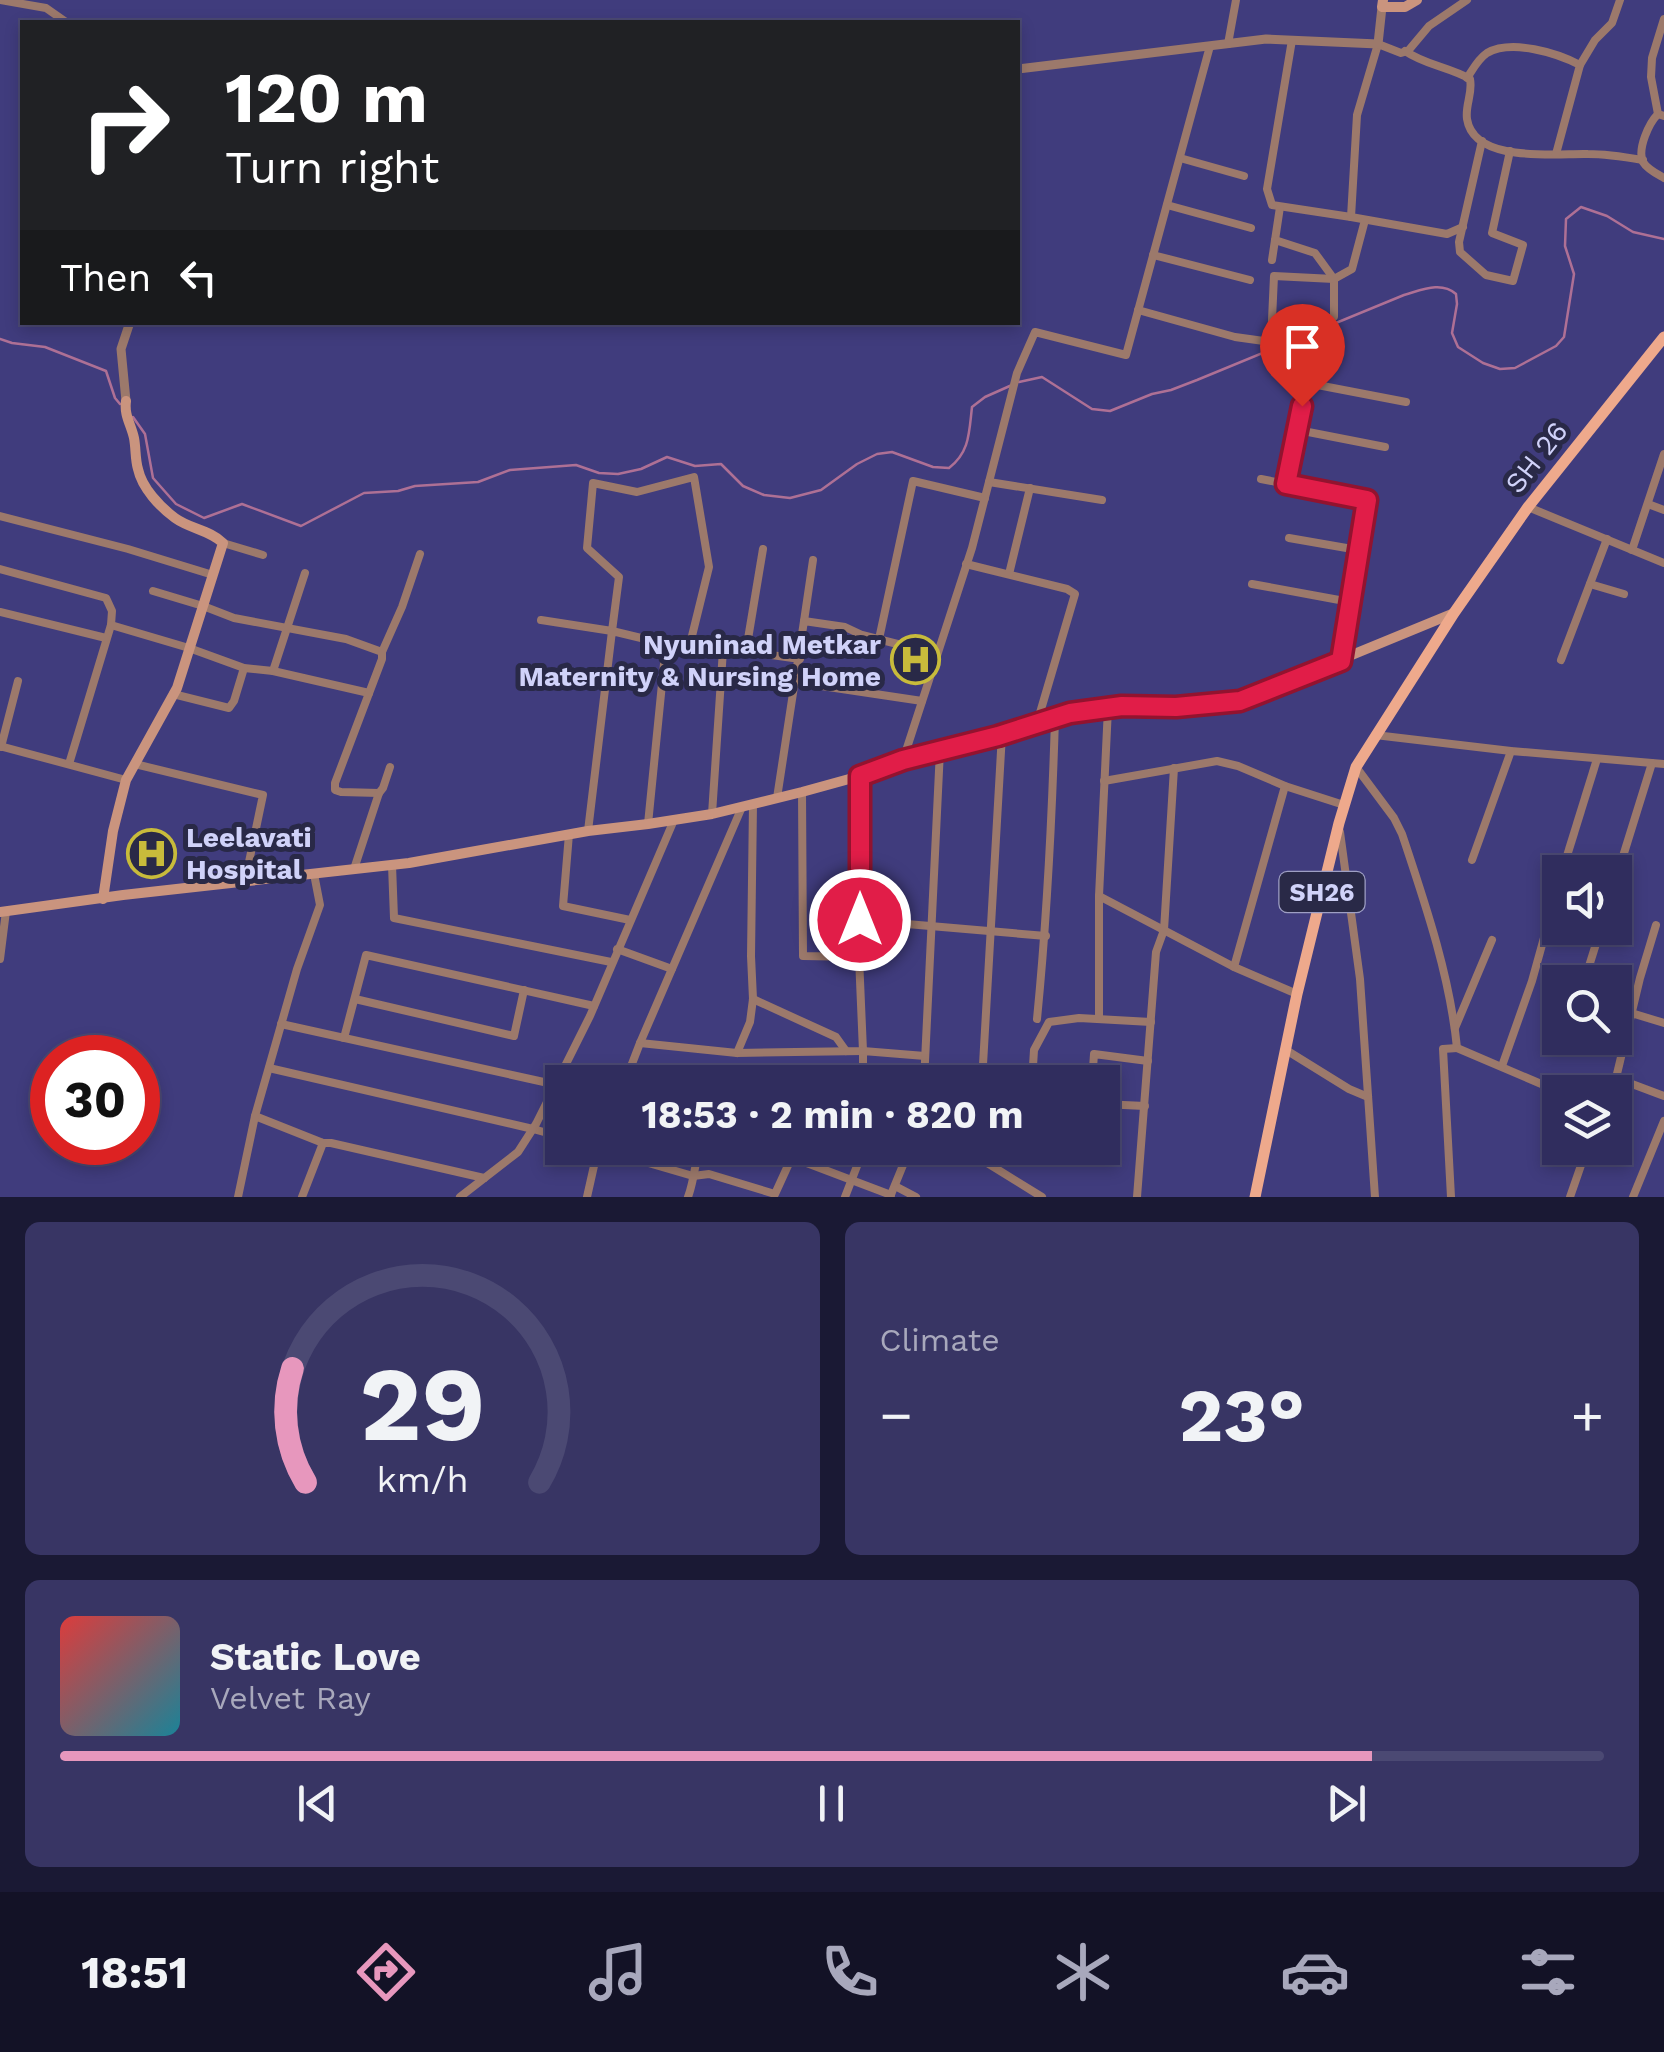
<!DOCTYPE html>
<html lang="en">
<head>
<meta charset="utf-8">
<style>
	body { margin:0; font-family:"Work Sans",sans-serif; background:#383564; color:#f1f3f6; height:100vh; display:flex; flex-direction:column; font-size:38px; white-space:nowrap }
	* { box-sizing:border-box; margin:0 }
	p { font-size:32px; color:#a8a8bc }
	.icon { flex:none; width:55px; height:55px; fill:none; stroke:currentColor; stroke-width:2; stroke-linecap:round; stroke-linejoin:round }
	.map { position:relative; height:1197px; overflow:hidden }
	.sheet { display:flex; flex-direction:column; gap:25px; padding:25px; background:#1a1934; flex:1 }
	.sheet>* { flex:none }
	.top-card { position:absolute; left:20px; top:20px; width:1000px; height:305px; border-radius:0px; box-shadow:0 5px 15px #0003,0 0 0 2px #4b4973; background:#202124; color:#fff; overflow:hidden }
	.fabs { position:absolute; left:1542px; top:855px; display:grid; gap:20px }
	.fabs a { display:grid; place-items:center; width:90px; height:90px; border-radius:0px; background:#302d5e; box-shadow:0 5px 15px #0003,0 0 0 2px #4b4973; font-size:50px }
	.speed { position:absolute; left:30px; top:1035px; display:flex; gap:20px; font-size:50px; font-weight:700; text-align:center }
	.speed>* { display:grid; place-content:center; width:130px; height:130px; border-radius:50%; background:#302d5e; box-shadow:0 5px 15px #0003,0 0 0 2px #4b4973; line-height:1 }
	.speed .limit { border:15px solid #d22; background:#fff; color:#111 }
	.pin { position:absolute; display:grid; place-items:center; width:85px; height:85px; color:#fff; margin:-102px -42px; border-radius:50% 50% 50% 0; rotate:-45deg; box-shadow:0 0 10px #0007 }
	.pin .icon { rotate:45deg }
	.me { position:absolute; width:110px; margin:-55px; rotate:0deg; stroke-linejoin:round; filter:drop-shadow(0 0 8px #0008) }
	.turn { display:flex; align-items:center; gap:35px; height:210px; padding:0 40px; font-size:45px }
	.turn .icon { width:130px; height:130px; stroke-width:2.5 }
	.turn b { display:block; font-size:70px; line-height:85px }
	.then { display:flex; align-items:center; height:95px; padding:0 40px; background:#0003; gap:20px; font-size:38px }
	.big { font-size:75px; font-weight:700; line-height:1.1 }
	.sheet .widget { flex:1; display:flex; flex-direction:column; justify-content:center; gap:15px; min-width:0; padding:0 35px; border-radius:15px; background:#383564 }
	.sheet .dial { align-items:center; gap:0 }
	.dial svg { height:260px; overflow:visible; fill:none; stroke:#4b4973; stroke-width:7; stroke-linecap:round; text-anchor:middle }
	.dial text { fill:#f1f3f6; stroke:none }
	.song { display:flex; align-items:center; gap:30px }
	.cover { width:120px; height:120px; border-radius:15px; background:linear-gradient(135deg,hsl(0 70% 55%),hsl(190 70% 35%)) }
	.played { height:10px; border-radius:5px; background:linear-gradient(90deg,#e797bd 85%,#4b4973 85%) }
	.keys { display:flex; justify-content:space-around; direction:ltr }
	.heat { display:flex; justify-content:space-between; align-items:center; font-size:55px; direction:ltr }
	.sheet .tiles { flex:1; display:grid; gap:25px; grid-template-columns:1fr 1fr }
	.widget:last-child { grid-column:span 2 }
	.trip { position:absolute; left:545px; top:1065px; width:575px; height:100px; border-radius:0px; background:#302d5e; box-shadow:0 5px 15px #0003,0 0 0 2px #4b4973; font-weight:700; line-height:100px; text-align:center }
	.menu { display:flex; height:160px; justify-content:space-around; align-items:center; background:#131226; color:#a8a8bc }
	.menu .icon { width:70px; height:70px }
	.menu .active { color:#e797bd }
	.menu b { font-size:45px; color:#f1f3f6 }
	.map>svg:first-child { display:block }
</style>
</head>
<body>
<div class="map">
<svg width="1664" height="1197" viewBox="0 0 1664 1197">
	<rect width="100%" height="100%" fill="#403c7d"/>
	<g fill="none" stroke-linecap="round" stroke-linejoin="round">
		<g stroke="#ae7095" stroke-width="2.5">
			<polyline points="0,339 12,343 45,347 106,371 115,398 120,404"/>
			<path d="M1019,382L1042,377L1092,409L1110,411L1152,394L1171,390L1197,380L1404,295C1422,290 1441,281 1456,294L1457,304L1452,333L1458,347L1483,363L1500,369L1515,368L1556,346L1564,337L1574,274L1565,246L1566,219L1581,207L1607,216L1633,232L1664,239"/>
			<path d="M133,417L145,434L153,478L176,504L204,518L242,504L301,526L364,493L398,491L415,486L478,482L510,470L576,465L599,473L618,474L641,469L667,457L695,466L721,464L743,486L764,495L790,498L821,490L857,464L877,454L892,452L933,467L949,468C970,452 969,432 972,407L985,397L1012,385"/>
		</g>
		<g stroke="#9c796b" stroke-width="8">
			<polyline points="0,0 46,8 66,22"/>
			<polyline points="1664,19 1652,58 1651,77 1658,114 1664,116"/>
			<polyline points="1292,40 1267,189 1272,205 1351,217"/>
			<polyline points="1228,44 1236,0"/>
			<path d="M1405,51C1425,65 1449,67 1470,79C1473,93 1465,105 1467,119C1474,164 1557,153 1588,154C1606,154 1625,157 1643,160"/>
			<polyline points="1580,65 1595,40 1612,23 1620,0"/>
			<path d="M1467,78C1473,69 1478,59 1487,53C1512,39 1557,53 1580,65L1556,154"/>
			<path d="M1658,114C1649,123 1637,149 1643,162C1647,169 1657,174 1664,178"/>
			<polyline points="1482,141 1459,242 1460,252 1486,275 1513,281 1523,245 1492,233 1510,151"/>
			<polyline points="1180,158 1244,176"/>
			<polyline points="1167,205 1251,228"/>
			<polyline points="1463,227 1447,234 1351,217 1357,115 1378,44 1401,53 1408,51 1429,26 1467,0"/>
			<polyline points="1153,255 1250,280"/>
			<polyline points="1272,260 1280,207"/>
			<polyline points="1138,310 1235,337 1271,342 1334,317 1334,279 1315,253 1275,240"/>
			<polyline points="1271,342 1274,276 1334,279 1352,269 1365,220"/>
			<polyline points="1298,430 1307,383 1406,402"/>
			<polyline points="1261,479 1367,500 1341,661"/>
			<polyline points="989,482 1102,500"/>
			<polyline points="1286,484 1298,430 1385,447"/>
			<polyline points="1648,504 1664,510"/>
			<polyline points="1528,507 1664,563"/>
			<polyline points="0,516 128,549 213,575"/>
			<polyline points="1289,538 1358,550"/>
			<polyline points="223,543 263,555"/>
			<polyline points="1632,550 1664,454"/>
			<polyline points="966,564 1067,589 1075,594 1037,723"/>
			<polyline points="0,569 106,598 112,611 111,625 69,764"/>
			<polyline points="1009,574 1030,488"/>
			<polyline points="1252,584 1350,602"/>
			<polyline points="1590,584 1624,594"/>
			<polyline points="153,591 203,606 234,618 346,639 382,652"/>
			<polyline points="0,612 106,638"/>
			<polyline points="541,620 612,631 619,577 587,548 593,483 637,492 694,477 709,567 690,644"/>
			<polyline points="804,621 813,560"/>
			<polyline points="111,625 189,648 244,668 273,671 369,693"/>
			<polyline points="879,639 913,481 985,498"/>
			<polyline points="746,651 763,549"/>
			<polyline points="1561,660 1607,539"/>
			<polyline points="273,671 305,573"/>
			<polyline points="795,682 922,701"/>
			<polyline points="173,694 229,708 234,701 244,668"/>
			<polyline points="1108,708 1099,896 1234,967 1297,994"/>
			<polyline points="1375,735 1511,751 1664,764"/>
			<polyline points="0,746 126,780"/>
			<polyline points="1,747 18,681"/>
			<polyline points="903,760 972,548 1017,373 1035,332 1126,355 1210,46"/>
			<polyline points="135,764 263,795 245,881"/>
			<path d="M1356,767L1394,818L1402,834C1425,903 1450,976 1457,1048L1560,1092"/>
			<polyline points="1104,781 1217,761 1238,766 1285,786 1344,805"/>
			<polyline points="802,792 803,956 859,957"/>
			<polyline points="379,793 341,792 335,790 335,783 382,659 382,652 402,607 420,554"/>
			<polyline points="777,798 804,621 845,627 862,635 937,654"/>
			<polyline points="712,814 723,650"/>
			<polyline points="648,824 666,644 690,644 800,659"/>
			<polyline points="588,831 612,631 666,644"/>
			<polyline points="1340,832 1360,979 1375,1197"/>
			<polyline points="569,834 563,906 630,920"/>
			<polyline points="1472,860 1511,751"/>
			<polyline points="392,865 394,918 611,962"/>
			<polyline points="354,869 379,793 383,788 390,767"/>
			<polyline points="1562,872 1597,759"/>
			<polyline points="1615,882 1652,763"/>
			<polyline points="1099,896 1099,1019"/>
			<polyline points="860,920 1046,936"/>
			<polyline points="617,949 672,969"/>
			<polyline points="0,959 6,911"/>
			<polyline points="1234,967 1285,786"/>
			<polyline points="1584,982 1601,928"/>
			<polyline points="355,999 514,1036 524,990"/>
			<polyline points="753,999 836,1037 846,1051"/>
			<polyline points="1615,1008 1664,1023"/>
			<path d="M1037,1019C1047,918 1052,819 1055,718"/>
			<polyline points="281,1024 562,1086"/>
			<polyline points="1455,1028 1492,940"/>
			<polyline points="344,1038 366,955 594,1006"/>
			<polyline points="640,1043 737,1053 863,1051 859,957 860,776"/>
			<polyline points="1286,1050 1349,1089 1368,1097"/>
			<polyline points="737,1053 750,1022 753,999 751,956 753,804"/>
			<polyline points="1502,1066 1532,981 1560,880"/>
			<polyline points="269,1068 533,1129 562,1137"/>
			<polyline points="1616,1078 1640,978 1656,925"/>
			<polyline points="625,1082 640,1043 742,807"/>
			<polyline points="856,1082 863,1069 863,1051 925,1056"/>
			<polyline points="924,1082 940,750"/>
			<polyline points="982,1082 1002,734"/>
			<polyline points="1032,1082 1034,1050 1049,1022 1079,1018 1151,1022"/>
			<polyline points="1092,1082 1094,1054 1148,1061"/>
			<polyline points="1609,1092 1616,1078 1664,1096"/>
			<polyline points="1102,1104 1145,1106"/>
			<polyline points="255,1116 323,1143 331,1143 484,1178"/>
			<polyline points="597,1148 693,1176 709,1174 775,1194 796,1148"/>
			<polyline points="767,1148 891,1195"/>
			<polyline points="963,1148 1042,1197"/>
			<polyline points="895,1186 916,1197"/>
			<polyline points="238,1197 255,1116 297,969 320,905 314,874"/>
			<polyline points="302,1197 323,1143"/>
			<polyline points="460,1197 518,1152 536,1124 590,1016 674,820"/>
			<polyline points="587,1197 598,1148"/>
			<path d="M688,1197C694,1181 695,1164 699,1148"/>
			<polyline points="845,1197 864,1148"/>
			<polyline points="890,1197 910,1148"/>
			<polyline points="1137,1197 1156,952 1164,930 1174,768"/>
			<polyline points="1451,1197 1443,1049 1457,1048"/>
			<polyline points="1570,1197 1587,1148"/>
			<polyline points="1633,1197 1664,1121"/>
		</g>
		<g stroke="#9c796b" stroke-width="9">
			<polyline points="1018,69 1266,39 1378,44 1382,7"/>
			<polyline points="126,401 121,349 130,322"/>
		</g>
		<g stroke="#ca947e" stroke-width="10">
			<polyline points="1383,0 1382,7 1405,7 1417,0"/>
			<path d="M103,899L113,831L126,780L177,688L223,543C210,530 190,529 175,518C160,507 142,488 138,469C135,459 136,448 134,438C131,424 124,416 126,401"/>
			<polyline points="0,912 123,895 409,863 588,831 648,824 712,814 802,792 860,776 903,760 998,736 1070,713 1122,705 1176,707 1240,701 1454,613"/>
		</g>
		<polyline stroke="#eea98c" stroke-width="11" points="1255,1197 1297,994 1339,823 1356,767 1454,613 1528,507 1664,337"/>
	</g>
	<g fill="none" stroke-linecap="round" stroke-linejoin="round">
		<defs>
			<polyline id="route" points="860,920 860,776 903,760 998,736 1070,713 1122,706 1176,707 1240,701 1341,661 1367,500 1286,484 1302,406"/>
		</defs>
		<use href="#route" stroke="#92132f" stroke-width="25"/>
		<use href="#route" stroke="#e11d48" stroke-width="18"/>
	</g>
	<defs>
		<symbol id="hospital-ring" viewBox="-11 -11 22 22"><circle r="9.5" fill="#292947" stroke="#c8bb3b" stroke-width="1.5"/><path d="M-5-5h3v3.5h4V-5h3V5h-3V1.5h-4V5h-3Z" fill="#c8bb3b"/></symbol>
	</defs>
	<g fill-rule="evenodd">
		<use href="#hospital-ring" x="888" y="632" width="55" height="55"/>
		<use href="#hospital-ring" x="124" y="826" width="55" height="55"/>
	</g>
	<g text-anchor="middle" stroke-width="10" stroke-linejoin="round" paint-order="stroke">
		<rect fill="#292947" stroke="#9e9fc4" stroke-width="2.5" x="1279.5" y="872" width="85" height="40" rx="8"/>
		<g font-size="25" font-weight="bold" fill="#d0d2f9">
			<text x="1322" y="901">SH26</text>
		</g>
		<g font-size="28" fill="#d0d2f9" stroke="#292947">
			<text transform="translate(1536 457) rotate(-52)" y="10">SH 26</text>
		</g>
		<g font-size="28" font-weight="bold" fill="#d0d2f9" stroke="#292947" text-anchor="end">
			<text x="881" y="654">Nyuninad Metkar<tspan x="881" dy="32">Maternity &amp; Nursing Home</tspan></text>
			<text x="186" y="847" text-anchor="start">Leelavati<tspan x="186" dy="32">Hospital</tspan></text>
		</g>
	</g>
</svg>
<div class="fabs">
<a><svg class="icon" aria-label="sound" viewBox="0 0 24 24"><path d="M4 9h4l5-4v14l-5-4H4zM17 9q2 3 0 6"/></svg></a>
<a><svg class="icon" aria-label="search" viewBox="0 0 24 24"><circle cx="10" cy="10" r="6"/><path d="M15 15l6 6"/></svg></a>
<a><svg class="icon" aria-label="layers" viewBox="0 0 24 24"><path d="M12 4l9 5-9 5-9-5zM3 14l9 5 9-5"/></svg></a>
</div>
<div class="speed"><div class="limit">30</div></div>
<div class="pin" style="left:1302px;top:406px;background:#d93025"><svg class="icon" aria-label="arrive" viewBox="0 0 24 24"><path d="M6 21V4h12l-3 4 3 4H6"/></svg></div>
<svg class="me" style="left:860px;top:920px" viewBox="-20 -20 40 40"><circle r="17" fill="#e11d48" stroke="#fff" stroke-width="3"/><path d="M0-11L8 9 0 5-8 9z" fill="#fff"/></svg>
<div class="trip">18:53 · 2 min · 820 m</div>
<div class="top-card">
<div class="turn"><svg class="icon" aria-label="right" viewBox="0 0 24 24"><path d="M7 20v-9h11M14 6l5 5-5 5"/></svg><div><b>120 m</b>Turn right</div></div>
<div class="then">Then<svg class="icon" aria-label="left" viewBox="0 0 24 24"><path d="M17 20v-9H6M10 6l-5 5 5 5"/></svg></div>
</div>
</div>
<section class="sheet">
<div class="tiles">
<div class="widget dial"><svg viewBox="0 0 100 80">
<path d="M14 69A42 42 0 1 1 86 69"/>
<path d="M14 69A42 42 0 0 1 10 34" stroke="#e797bd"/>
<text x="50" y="56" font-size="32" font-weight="700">29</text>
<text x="50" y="72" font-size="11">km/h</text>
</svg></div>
<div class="widget"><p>Climate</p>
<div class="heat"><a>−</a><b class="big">23°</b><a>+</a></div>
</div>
<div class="widget">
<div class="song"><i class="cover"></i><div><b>Static Love</b><p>Velvet Ray</p></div></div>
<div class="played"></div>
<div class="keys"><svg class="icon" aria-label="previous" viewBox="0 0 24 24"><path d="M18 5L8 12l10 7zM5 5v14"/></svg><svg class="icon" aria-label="pause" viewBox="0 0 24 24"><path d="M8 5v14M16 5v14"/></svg><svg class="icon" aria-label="next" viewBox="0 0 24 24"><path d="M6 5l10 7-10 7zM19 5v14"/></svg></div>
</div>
</div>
</section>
<nav class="menu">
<b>18:51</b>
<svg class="icon active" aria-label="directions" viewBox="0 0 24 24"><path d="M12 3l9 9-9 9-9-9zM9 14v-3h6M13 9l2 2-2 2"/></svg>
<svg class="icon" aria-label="music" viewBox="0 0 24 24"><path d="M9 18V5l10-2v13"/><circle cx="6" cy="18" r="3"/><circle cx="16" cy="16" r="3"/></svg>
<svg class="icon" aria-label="phone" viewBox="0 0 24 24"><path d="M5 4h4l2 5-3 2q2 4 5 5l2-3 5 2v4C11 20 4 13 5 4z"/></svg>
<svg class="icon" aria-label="climate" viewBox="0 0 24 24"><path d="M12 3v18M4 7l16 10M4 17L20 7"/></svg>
<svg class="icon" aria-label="car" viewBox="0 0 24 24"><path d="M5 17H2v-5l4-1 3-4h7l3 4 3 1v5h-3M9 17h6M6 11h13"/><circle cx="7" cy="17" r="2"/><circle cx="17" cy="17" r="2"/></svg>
<svg class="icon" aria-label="filters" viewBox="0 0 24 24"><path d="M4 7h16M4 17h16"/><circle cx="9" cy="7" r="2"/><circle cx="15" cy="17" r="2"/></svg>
</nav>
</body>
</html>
